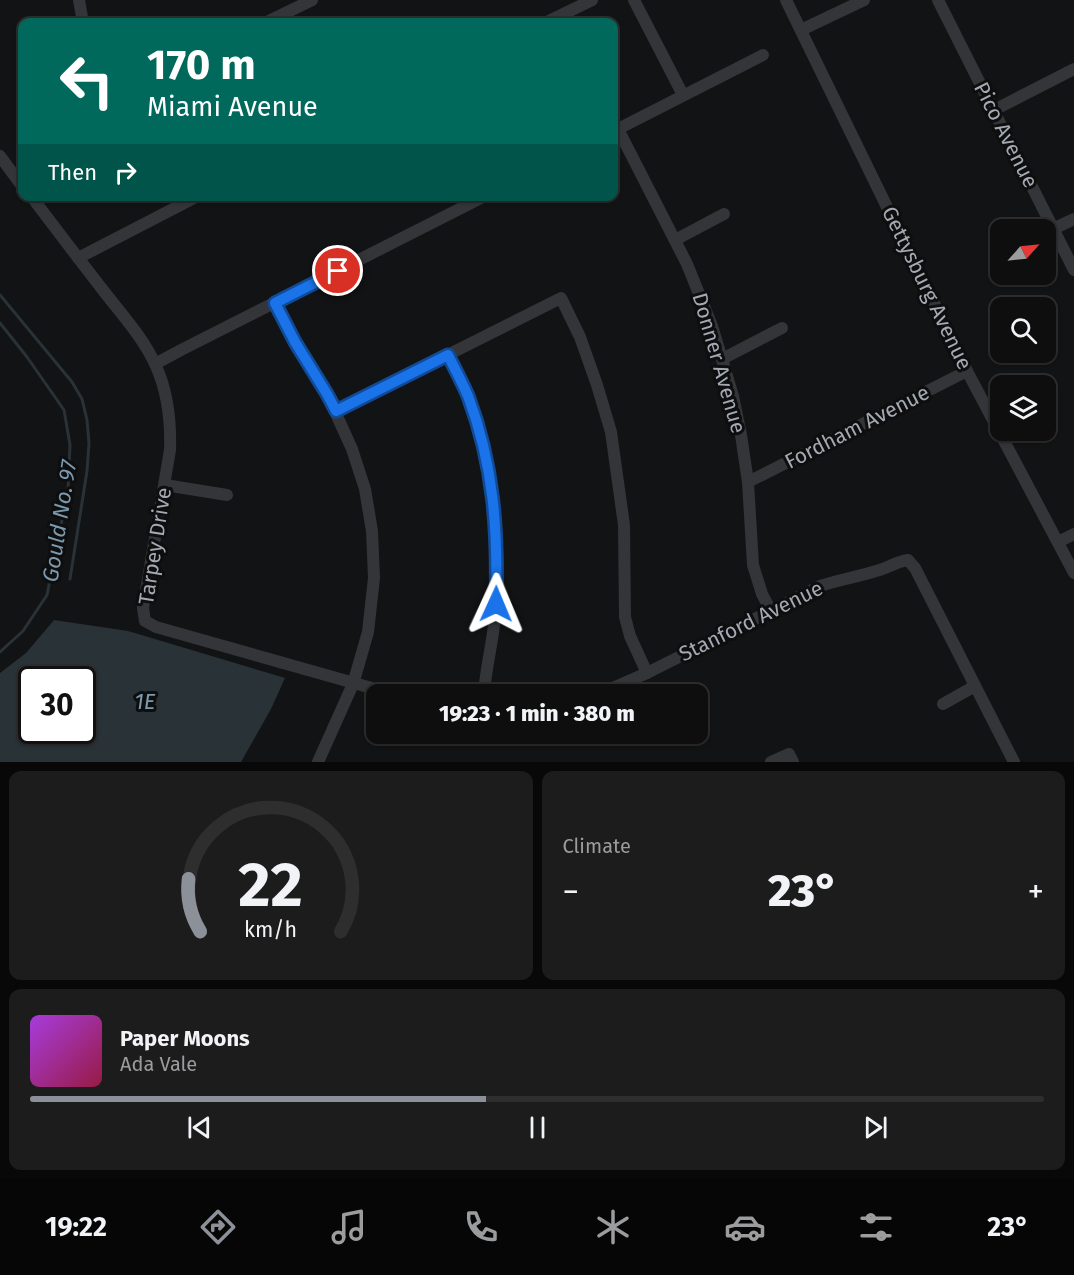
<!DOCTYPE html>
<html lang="en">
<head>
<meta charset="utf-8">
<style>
	body { margin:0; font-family:"Fira Sans",sans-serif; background:#1c1c1d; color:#f1f3f6; height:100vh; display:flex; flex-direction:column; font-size:22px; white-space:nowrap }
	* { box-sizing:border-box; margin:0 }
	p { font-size:20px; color:#9b9c9e }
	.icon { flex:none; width:33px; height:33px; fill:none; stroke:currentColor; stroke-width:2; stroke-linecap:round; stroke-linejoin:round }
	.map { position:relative; height:762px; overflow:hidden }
	.panel { display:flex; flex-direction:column; gap:9px; padding:9px; background:#080808; flex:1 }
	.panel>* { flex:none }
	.hud { position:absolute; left:18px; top:18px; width:600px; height:183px; border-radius:12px; box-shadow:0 2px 4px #0004,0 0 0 2px #2e2e2f; background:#00695c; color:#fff; overflow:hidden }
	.needle { width:39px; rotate:63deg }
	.buttons { position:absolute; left:990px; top:219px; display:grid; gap:12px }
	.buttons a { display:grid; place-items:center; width:66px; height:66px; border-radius:12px; background:#0e0e0f; box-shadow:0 2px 4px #0004,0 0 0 2px #2e2e2f; font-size:30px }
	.speed { position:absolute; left:18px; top:666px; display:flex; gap:12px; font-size:30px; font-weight:700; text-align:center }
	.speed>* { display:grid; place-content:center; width:78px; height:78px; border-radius:50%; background:#0e0e0f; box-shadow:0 2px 4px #0004,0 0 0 2px #2e2e2f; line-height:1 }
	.speed .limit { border:3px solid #111; border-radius:9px; background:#fff; color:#111 }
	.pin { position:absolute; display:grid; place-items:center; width:51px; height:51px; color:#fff; margin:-26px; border:3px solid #fff; border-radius:50%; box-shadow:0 2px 6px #0007 }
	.me { position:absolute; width:66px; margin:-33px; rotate:1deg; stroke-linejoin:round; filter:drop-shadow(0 0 4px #0008) }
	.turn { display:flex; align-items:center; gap:21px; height:126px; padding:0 30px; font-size:27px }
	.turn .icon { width:78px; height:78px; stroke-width:2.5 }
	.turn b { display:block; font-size:42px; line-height:51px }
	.then { display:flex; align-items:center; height:57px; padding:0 30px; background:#0003; gap:12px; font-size:22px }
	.big { font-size:45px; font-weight:800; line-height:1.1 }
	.panel .widget { flex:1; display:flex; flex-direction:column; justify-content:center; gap:9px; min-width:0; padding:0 21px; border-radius:12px; background:#1c1c1d }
	.panel .dial { align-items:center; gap:0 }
	.dial svg { height:156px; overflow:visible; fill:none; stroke:#2e2e2f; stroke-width:7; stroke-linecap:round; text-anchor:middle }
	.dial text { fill:#f1f3f6; stroke:none }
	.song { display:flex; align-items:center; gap:18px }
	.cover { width:72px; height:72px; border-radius:9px; background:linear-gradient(135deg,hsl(280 70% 55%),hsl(340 70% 35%)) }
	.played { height:6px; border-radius:3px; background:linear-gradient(90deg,#8c9099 45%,#2e2e2f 45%) }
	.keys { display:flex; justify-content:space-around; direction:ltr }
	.heat { display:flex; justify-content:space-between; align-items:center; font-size:33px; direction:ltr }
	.panel .tiles { flex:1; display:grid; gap:9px; grid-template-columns:1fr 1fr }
	.widget:last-child { grid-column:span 2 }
	.trip { position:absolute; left:366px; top:684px; width:342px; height:60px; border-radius:12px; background:#0e0e0f; box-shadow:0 2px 4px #0004,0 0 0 2px #2e2e2f; font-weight:800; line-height:60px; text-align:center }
	.tabs { display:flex; height:96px; justify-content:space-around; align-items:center; background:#060606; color:#9b9c9e }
	.tabs .icon { width:42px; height:42px }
	.tabs .active { color:#8c9099 }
	.tabs b { font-size:27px; color:#f1f3f6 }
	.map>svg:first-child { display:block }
</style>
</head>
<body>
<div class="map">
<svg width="1074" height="762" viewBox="0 0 1074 762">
	<rect width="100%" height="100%" fill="#121314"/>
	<path fill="#293237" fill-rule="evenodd" d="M54,620L128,631L285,678L271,709L241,762H0V673L26,653ZM32,680H82V730H32Z"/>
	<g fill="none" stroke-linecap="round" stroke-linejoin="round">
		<g stroke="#293237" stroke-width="3">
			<polyline points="0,295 72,382 82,399 87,420 89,443 87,471 70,579"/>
			<polyline points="0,323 27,357 64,410 70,445 68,490 47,595 23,631 0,652"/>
		</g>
		<g stroke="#343539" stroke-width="12">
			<polyline points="79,0 82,17 84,22"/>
			<polyline points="634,0 683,95"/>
			<polyline points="786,0 967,371 1074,573"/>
			<polyline points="938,0 1074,270"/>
			<polyline points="267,22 312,0"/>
			<polyline points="547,22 592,0"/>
			<polyline points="801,30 864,0"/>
			<polyline points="994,110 1074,69"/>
			<polyline points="618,129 687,264 712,326 733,396 741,435 748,482 753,565 762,594 771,611"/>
			<polyline points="614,131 763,55"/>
			<polyline points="0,156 22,186"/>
			<path d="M31,196C56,229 81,262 106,294C124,317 144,339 156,366C168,393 171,421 170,450L143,608L145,621L156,627L393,694"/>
			<polyline points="1053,229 1074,219"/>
			<polyline points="675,240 724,214"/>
			<polyline points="78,258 198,196"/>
			<polyline points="275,303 295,342 327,394 352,449 365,489 372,531 374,578 368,632 353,684 318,762"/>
			<path d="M448,355C455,368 462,382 468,396C493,462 501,534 496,604C495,634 486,664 484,694"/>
			<polyline points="722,359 782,328"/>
			<polyline points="155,364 181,350 485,196"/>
			<polyline points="336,411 561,298 580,337 597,385 611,432 624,525 625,617 630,636 647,673"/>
			<polyline points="748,482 967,371"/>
			<polyline points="165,485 227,495"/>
			<polyline points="1058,542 1074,534"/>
			<path d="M599,694L647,673L820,586C838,580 857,577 876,571C888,568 895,562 908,560L915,568L1014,762"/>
			<polyline points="943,704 975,686"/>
			<polyline points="771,762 789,754 793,762"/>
		</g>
	</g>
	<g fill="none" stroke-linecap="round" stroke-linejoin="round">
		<defs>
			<path id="route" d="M338,271L275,303L295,342L327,394L336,411L448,355C455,369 462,382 468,396C494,465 498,531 496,604"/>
		</defs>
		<use href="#route" stroke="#114b97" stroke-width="15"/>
		<use href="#route" stroke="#1a73e8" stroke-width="10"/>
	</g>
	<g text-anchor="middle" stroke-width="6" stroke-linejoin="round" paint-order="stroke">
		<g font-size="21" fill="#a4aab4" stroke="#0e0e0f">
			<text transform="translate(1006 135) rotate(63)" y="7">Pico Avenue</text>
			<text transform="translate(927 288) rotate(64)" y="7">Gettysburg Avenue</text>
			<text transform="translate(719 363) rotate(74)" y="7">Donner Avenue</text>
			<text transform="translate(857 427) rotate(-27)" y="7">Fordham Avenue</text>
			<text transform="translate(155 546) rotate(-81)" y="7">Tarpey Drive</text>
			<text transform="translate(751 621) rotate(-26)" y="7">Stanford Avenue</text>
		</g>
		<g font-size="22" font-style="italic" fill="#7b99af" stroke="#0e0e0f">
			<text transform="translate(59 521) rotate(-81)" y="8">Gould No. 97</text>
			<text x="145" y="709">1E</text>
		</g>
	</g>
</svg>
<div class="buttons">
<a><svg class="needle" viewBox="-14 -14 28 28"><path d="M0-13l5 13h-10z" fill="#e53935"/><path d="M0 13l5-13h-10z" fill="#9b9c9e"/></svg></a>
<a><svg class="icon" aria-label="search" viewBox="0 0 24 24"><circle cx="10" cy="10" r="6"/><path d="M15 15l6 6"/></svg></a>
<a><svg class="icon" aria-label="layers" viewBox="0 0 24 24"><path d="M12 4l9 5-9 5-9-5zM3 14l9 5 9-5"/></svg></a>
</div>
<div class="speed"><div class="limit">30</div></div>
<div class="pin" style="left:338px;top:271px;background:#d93025"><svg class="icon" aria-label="arrive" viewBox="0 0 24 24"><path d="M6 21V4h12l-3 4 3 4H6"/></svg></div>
<svg class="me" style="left:496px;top:604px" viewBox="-20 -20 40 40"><path d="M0-17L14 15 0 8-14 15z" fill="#1a73e8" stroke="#fff" stroke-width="4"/></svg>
<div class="trip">19:23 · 1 min · 380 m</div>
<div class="hud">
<div class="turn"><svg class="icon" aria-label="left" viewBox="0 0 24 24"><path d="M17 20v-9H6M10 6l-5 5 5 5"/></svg><div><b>170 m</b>Miami Avenue</div></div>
<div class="then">Then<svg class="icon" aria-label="right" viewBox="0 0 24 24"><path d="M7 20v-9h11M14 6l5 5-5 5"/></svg></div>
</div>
</div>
<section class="panel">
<div class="tiles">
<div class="widget dial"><svg viewBox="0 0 100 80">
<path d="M14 69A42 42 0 1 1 86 69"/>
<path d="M14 69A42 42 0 0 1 8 42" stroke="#8c9099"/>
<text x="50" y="56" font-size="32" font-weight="700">22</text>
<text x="50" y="72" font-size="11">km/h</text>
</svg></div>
<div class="widget"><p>Climate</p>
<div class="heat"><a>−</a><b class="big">23°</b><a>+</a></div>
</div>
<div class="widget">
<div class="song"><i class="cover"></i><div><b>Paper Moons</b><p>Ada Vale</p></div></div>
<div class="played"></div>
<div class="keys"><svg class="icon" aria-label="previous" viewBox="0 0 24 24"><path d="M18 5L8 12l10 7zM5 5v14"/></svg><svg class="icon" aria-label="pause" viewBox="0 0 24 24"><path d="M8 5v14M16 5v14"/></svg><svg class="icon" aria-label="next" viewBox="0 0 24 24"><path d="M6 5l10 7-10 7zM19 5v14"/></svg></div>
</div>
</div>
</section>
<nav class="tabs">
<b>19:22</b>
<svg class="icon active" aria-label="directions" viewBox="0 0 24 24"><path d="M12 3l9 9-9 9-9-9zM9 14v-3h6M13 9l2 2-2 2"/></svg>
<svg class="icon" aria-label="music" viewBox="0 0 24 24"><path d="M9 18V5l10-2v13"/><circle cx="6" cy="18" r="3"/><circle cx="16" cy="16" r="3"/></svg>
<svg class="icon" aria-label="phone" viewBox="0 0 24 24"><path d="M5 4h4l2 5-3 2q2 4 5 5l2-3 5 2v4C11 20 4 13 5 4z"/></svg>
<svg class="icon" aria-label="climate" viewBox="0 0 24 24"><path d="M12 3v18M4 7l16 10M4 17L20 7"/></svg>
<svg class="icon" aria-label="car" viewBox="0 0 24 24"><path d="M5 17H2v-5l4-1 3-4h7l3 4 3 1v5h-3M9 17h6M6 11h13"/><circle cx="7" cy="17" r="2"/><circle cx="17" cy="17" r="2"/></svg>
<svg class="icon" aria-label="filters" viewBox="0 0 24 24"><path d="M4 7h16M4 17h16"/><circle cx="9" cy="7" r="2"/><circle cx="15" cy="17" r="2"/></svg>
<b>23°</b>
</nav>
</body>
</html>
